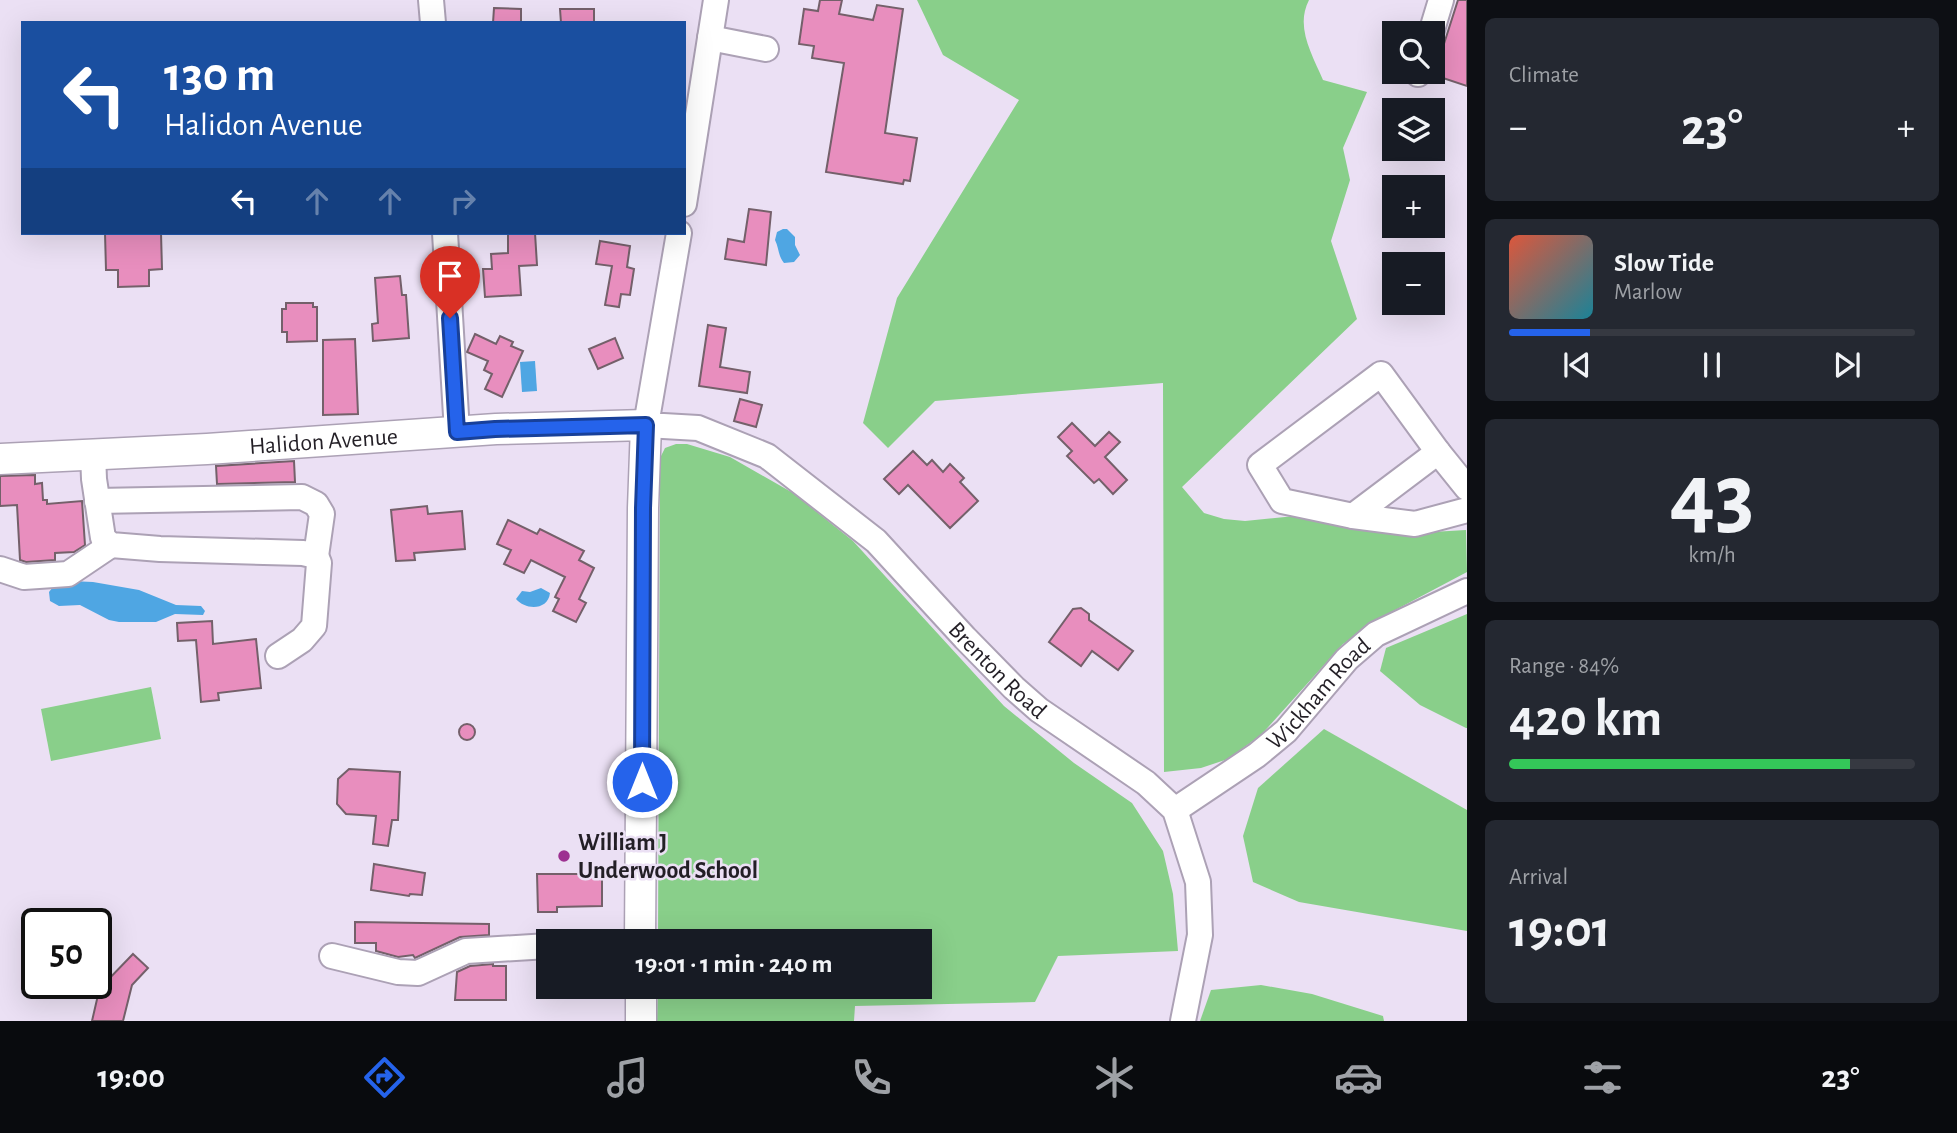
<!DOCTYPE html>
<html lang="en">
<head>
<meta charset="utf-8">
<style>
	body { margin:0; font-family:"Alegreya Sans",sans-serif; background:#242831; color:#f1f3f6; height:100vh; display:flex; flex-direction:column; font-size:26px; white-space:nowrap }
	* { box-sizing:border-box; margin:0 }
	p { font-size:23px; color:#9ea1a6 }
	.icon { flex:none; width:38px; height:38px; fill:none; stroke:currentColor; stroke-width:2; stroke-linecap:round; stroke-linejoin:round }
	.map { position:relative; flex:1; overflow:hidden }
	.drawer { display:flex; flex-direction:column; gap:18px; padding:18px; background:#0d0f14; width:490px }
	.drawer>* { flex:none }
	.banner { position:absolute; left:21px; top:21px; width:665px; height:214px; border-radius:0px; box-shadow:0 7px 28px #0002; background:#1a4fa0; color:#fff; overflow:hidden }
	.buttons { position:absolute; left:1382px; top:21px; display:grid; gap:14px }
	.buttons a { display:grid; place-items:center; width:63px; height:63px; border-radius:0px; background:#171b24; box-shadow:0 7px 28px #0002; font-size:35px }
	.speed { position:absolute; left:21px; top:908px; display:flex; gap:14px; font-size:35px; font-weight:700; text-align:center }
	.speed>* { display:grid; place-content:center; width:91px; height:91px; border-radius:50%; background:#171b24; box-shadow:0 7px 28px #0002; line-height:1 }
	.speed .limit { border:4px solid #111; border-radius:10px; background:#fff; color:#111 }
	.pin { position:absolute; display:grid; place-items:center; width:60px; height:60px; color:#fff; margin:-72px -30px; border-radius:50% 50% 50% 0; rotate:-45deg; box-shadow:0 0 7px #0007 }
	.pin .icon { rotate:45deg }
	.me { position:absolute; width:77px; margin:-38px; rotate:0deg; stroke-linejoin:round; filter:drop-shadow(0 0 5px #0008) }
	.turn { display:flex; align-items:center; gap:24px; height:147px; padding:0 28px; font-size:32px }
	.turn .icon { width:91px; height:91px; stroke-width:2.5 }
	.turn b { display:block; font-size:49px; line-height:60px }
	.lanes { display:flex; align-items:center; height:66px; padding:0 28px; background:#0003; justify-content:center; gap:35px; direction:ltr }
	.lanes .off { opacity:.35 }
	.big { font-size:52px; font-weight:700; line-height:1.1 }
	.drawer .widget { flex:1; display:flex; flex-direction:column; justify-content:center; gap:10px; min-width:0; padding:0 24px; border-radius:10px; background:#242831 }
	.drawer .dial { align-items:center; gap:0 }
	.dial b { font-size:91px; line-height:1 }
	.song { display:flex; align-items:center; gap:21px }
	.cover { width:84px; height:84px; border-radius:10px; background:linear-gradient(135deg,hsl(10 70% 55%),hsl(190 70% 35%)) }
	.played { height:7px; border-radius:4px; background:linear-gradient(90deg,#2563eb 20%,#363941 20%) }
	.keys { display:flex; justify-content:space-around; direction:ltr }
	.heat { display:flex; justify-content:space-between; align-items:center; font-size:38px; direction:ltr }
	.charge { height:10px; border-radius:5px; background:linear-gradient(90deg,#34c759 84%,#363941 0) }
	.trip { position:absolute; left:536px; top:929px; width:396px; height:70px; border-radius:0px; background:#171b24; box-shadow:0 7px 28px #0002; font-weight:700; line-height:70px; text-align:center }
	.tab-bar { display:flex; height:112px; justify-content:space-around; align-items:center; background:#090b0e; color:#9ea1a6 }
	.tab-bar .icon { width:49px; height:49px }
	.tab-bar .current { color:#2563eb }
	.tab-bar b { font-size:32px; color:#f1f3f6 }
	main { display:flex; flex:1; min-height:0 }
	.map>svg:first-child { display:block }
</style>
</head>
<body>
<main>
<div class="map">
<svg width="1467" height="1021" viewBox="0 0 1467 1021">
	<rect width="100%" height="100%" fill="#ebe0f4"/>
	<g fill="#89cf8a">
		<path d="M917,0H1309C1295,27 1312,54 1323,80L1367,92L1343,148L1350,180L1331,241L1357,319L1182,487L1204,513L1224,519L1245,521L1305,515L1432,532L1466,530L1467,572L1384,616L1343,644L1261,735L1228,759L1201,768L1164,772L1163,383L935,401L888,448L863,423L897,298L1019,100L943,55Z"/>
		<polygon points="676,444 687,444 730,457 793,493 853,541 1004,706 1074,763 1132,803 1163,851 1173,894 1178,951 1058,956 1035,1002 855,1006 854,1021 657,1021 658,987 919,987 919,942 658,941 660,458 665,448"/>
		<polygon points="1467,614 1467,728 1466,728 1420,705 1380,671 1386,648"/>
		<polygon points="151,687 161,739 51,761 41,709"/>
		<polygon points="1324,729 1467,810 1467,931 1299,902 1253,882 1243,836 1258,788"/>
		<polygon points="1261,985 1312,994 1383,1016 1384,1021 1200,1021 1211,990"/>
	</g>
	<g fill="#4fa6e3">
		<path d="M783,229H787L795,237V245L800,255L794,262L784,263C778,256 779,248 775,240L777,232Z"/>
		<polygon points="535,361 537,391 522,392 520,362"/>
		<polygon points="71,581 93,582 139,590 176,605 201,606 205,611 203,615 175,614 156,622 119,622 109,620 80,605 59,606 50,601 49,592 53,587"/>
		<path d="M541,588L550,593C548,611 525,610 516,599L522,591L530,592Z"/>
	</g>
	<g fill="#e88ebe" stroke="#74606a" stroke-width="2">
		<polygon points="820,0 842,0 839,14 873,20 877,5 903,9 885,133 917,138 910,181 904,180 903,184 826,172 844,63 812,58 814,46 799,44 804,9 818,11"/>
		<polygon points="1458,0 1467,0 1467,86 1434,75"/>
		<polygon points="494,8 521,9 521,23 493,23"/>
		<polygon points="560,9 594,9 594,23 561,23"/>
		<polygon points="749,209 771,212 766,265 725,259 728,239 744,242"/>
		<polygon points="105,233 161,233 162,269 149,270 149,286 118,287 118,270 106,270"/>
		<polygon points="508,233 535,233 537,265 519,266 521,295 485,297 483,269 492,269 491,254 508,253"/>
		<polygon points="600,241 630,246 627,267 634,269 630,295 621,294 619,307 605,305 612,266 596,264"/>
		<polygon points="400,276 402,295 406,295 409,338 373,341 372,324 378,323 375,278"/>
		<polygon points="286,303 313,303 313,307 317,307 317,341 287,342 287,332 282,332 282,309 286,309"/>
		<polygon points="708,325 726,328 720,367 750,372 747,393 699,386"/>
		<polygon points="475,334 496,344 500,336 513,342 511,346 523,351 502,397 485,389 492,374 484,370 488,361 467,352"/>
		<polygon points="615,338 623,358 598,369 589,349"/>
		<polygon points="355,339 358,414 323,415 323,340"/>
		<polygon points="740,399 762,405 756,427 734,421"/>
		<polygon points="1072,423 1095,446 1109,432 1120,442 1105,457 1127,480 1113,494 1099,479 1094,483 1067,456 1072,451 1058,437"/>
		<polygon points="913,451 927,465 932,460 943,472 950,464 964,478 960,482 978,501 950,528 908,485 899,494 884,479"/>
		<polygon points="294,461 295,482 217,484 216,466"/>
		<polygon points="35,475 35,484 42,483 43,500 47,500 47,504 82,501 85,545 74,552 55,553 55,560 26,562 20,560 17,505 0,506 0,476"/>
		<polygon points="427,506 428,514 462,511 465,549 414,553 415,560 396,561 391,510"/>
		<polygon points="508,520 537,534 540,529 584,551 579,560 594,568 579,599 586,603 576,622 553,611 559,599 555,597 565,577 531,560 524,573 504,564 511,550 497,544"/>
		<polygon points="1081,608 1089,614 1089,620 1133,651 1118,670 1092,651 1081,666 1049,642 1073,609"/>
		<polygon points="212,621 213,644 256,639 261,688 218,693 219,700 201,702 196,640 178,641 177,623"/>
		<circle cx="467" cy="732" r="8"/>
		<polygon points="349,769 400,772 398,820 392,820 388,846 373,844 376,816 346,814 337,804 338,779"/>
		<polygon points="374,864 425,873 422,895 410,894 409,896 371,890"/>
		<polygon points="537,874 602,874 602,906 557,907 557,912 538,912"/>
		<polygon points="355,922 489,924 489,935 460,937 415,958 413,955 398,957 376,951 376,943 355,943"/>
		<polygon points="133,954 148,968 132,985 123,1021 92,1021 101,982 105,983"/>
		<polygon points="493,964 493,966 506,966 506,1000 455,1000 457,972 470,966"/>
	</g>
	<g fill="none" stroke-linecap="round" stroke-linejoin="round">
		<defs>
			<g id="minor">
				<polyline points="431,0 433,23"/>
				<polyline points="1431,33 1441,0"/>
				<polyline points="710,38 766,49"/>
				<polyline points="1418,74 1418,72"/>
				<polyline points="684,204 716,0"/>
				<polyline points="445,233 457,432"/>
				<path id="s1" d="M679,233L646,425L698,428L767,456L876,541L965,638L1014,688L1039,710L1146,783L1175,810L1198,882L1200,935L1183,1021"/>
				<polyline points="93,454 94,479 103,538 111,545 160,549 303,553 316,556 319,563 314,626 302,640 278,656"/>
				<polyline points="1467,488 1438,452 1381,374 1260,465 1282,501 1353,516 1415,524 1467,510"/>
				<polyline points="97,501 302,497 316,504 322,514 316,556"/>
				<polyline points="1353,516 1438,452"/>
				<polyline points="0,569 24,577 68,574 111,545"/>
				<path id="s2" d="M1175,810L1257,755L1286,731L1347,659L1376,634L1467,591"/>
				<polyline points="332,956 398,972 418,973 466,951 548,946"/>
			</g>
			<g id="major">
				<path id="s3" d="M0,459L207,449L496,429L646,425L643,508L640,942"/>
				<polyline points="641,987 641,1021"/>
			</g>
		</defs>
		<use href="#minor" stroke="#aca1b5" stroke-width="28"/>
		<use href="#major" stroke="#aca1b5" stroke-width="33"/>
		<use href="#minor" stroke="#fff" stroke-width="24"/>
		<use href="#major" stroke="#fff" stroke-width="30"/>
	</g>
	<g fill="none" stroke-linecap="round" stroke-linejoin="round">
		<defs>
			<polyline id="route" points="450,318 457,432 495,429 646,425 643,508 642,782"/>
		</defs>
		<use href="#route" stroke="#184099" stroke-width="18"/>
		<use href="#route" stroke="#2563eb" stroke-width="12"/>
	</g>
	<circle fill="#9d3191" stroke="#ebe0f4" stroke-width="2.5" cx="564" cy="856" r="7"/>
	<g text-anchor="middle" stroke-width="5" stroke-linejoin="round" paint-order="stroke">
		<g font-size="24" fill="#231f26" stroke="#ebe0f4">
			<text dy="8" stroke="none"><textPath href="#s3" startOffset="324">Halidon Avenue</textPath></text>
			<text dy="8" stroke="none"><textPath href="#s1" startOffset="637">Brenton Road</textPath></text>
			<text dy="8" stroke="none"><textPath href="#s2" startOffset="186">Wickham Road</textPath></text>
		</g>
		<g font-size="24" font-weight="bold" fill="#231f26" stroke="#ebe0f4" text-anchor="start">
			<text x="578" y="850">William J<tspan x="578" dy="28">Underwood School</tspan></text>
		</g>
	</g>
</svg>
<div class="buttons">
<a><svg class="icon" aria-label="search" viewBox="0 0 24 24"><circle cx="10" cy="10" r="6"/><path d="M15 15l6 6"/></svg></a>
<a><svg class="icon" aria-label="layers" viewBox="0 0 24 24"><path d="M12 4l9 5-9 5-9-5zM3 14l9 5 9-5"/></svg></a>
<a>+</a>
<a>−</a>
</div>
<div class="speed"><div class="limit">50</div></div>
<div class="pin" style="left:450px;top:318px;background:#d93025"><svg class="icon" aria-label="arrive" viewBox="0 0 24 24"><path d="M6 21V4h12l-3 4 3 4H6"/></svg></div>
<svg class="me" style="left:642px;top:782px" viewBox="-20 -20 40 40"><circle r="17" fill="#2563eb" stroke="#fff" stroke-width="3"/><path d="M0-11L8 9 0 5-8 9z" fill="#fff"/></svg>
<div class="trip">19:01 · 1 min · 240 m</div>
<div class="banner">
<div class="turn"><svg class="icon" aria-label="left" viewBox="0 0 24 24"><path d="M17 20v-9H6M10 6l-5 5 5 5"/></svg><div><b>130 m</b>Halidon Avenue</div></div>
<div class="lanes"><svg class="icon" aria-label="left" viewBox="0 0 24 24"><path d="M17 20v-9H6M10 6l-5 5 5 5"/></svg><svg class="icon off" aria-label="ahead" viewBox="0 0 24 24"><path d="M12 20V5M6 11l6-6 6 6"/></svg><svg class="icon off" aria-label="ahead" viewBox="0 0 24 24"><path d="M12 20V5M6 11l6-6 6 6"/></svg><svg class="icon off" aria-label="right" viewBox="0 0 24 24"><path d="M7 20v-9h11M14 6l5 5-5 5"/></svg></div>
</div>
</div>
<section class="drawer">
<div class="widget"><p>Climate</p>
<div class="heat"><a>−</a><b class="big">23°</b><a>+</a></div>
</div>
<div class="widget">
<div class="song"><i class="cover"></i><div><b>Slow Tide</b><p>Marlow</p></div></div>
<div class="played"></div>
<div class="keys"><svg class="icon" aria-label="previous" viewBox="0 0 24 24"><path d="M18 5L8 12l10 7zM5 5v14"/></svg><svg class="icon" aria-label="pause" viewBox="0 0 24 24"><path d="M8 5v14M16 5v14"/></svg><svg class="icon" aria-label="next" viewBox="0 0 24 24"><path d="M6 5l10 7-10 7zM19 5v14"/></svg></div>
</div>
<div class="widget dial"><b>43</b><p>km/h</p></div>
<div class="widget"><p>Range · 84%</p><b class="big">420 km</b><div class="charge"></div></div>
<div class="widget"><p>Arrival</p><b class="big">19:01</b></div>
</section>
</main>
<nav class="tab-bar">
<b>19:00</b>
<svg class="icon current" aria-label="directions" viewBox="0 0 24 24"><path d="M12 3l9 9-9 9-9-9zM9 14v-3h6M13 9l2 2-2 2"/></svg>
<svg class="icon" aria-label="music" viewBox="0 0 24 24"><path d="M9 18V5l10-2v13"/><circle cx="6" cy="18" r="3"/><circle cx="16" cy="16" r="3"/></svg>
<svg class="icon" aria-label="phone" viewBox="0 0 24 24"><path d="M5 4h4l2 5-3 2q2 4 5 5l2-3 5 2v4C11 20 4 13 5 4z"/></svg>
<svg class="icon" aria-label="climate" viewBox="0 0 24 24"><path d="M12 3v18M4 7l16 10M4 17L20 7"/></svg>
<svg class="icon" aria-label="car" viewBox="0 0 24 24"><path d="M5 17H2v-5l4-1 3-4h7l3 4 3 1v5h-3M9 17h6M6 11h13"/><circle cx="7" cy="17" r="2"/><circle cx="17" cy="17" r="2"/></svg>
<svg class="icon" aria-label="filters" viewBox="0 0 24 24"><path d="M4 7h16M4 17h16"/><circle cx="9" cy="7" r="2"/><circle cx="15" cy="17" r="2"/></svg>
<b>23°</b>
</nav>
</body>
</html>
